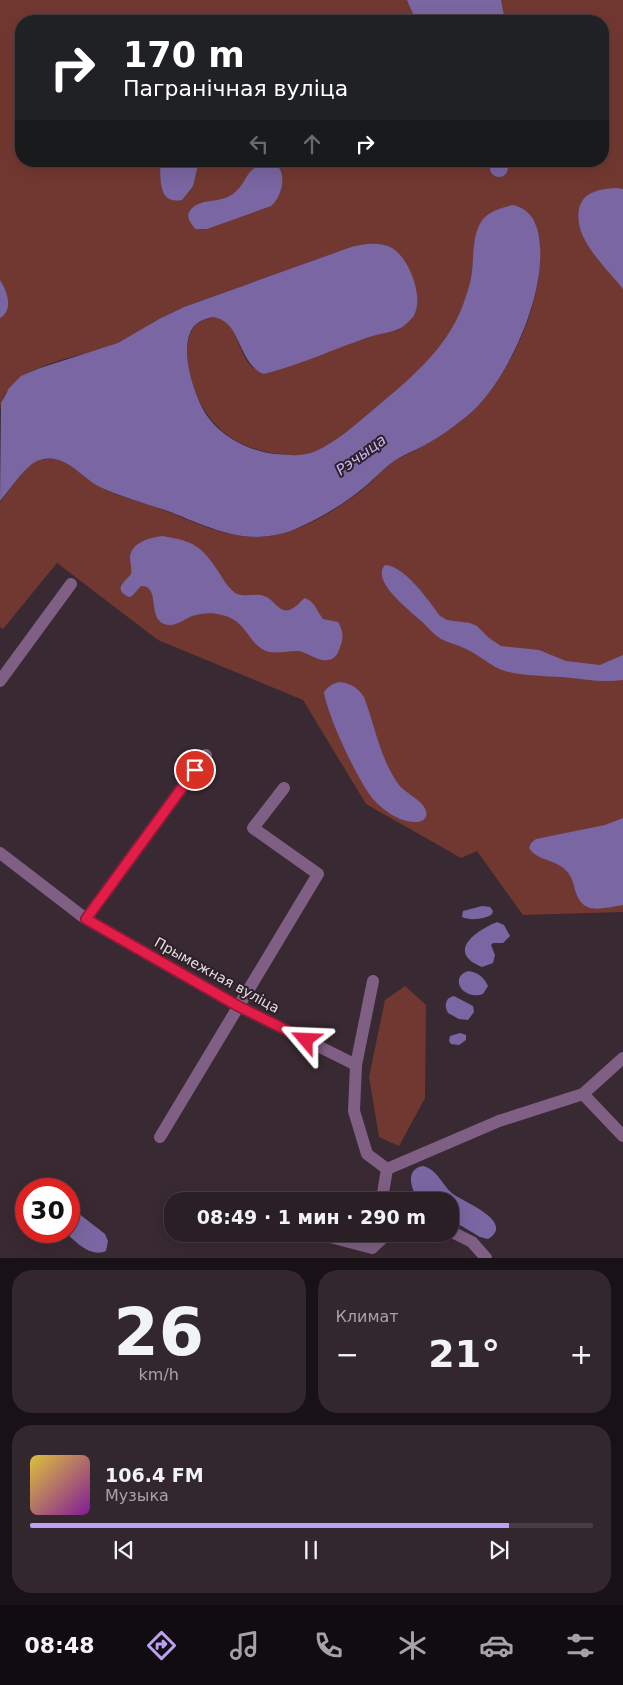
<!DOCTYPE html>
<html lang="ru">
<head>
<meta charset="utf-8">
<style>
	body { margin:0; font-family:"DejaVu Sans",sans-serif; background:#33272e; color:#f1f3f6; height:100vh; display:flex; flex-direction:column; font-size:19px; white-space:nowrap }
	* { box-sizing:border-box; margin:0 }
	p { font-size:16px; color:#a6a2a7 }
	.icon { flex:none; width:28px; height:28px; fill:none; stroke:currentColor; stroke-width:2; stroke-linecap:round; stroke-linejoin:round }
	.map { position:relative; height:1258px; overflow:hidden }
	.sheet { display:flex; flex-direction:column; gap:12px; padding:12px; background:#181115; flex:1 }
	.sheet>* { flex:none }
	.banner { position:absolute; left:15px; top:15px; width:594px; height:152px; border-radius:20px; box-shadow:0 5px 20px #0002,0 0 0 1px #473d43; background:#202124; color:#fff; overflow:hidden }
	.speed { position:absolute; left:15px; top:1178px; display:flex; gap:10px; font-size:25px; font-weight:700; text-align:center }
	.speed>* { display:grid; place-content:center; width:65px; height:65px; border-radius:50%; background:#2b1f26; box-shadow:0 5px 20px #0002,0 0 0 1px #473d43; line-height:1 }
	.speed .limit { border:8px solid #d22; background:#fff; color:#111 }
	.pin { position:absolute; display:grid; place-items:center; width:42px; height:42px; color:#fff; margin:-21px; border:2px solid #fff; border-radius:50%; box-shadow:0 1px 5px #0007 }
	.me { position:absolute; width:55px; margin:-28px; rotate:296deg; stroke-linejoin:round; filter:drop-shadow(0 0 4px #0008) }
	.turn { display:flex; align-items:center; gap:18px; height:105px; padding:0 25px; font-size:22px }
	.turn .icon { width:65px; height:65px; stroke-width:2.5 }
	.turn b { display:block; font-size:35px; line-height:42px }
	.lanes { display:flex; align-items:center; height:48px; padding:0 25px; background:#0003; justify-content:center; gap:25px; direction:ltr }
	.lanes .off { opacity:.35 }
	.big { font-size:38px; font-weight:600; line-height:1.1 }
	.sheet .tile { flex:1; display:flex; flex-direction:column; justify-content:center; gap:8px; min-width:0; padding:0 18px; border-radius:20px; background:#33272e }
	.sheet .dial { align-items:center; gap:0 }
	.dial b { font-size:65px; line-height:1 }
	.song { display:flex; align-items:center; gap:15px }
	.cover { width:60px; height:60px; border-radius:8px; background:linear-gradient(135deg,hsl(50 70% 55%),hsl(290 70% 35%)) }
	.played { height:5px; border-radius:2px; background:linear-gradient(90deg,#bca0f2 85%,#473d43 85%) }
	.keys { display:flex; justify-content:space-around; direction:ltr }
	.heat { display:flex; justify-content:space-between; align-items:center; font-size:28px; direction:ltr }
	.sheet .tiles { flex:1; display:grid; gap:12px; grid-template-columns:1fr 1fr }
	.tile:last-child { grid-column:span 2 }
	.trip { position:absolute; left:164px; top:1192px; width:295px; height:50px; border-radius:20px; background:#2b1f26; box-shadow:0 5px 20px #0002,0 0 0 1px #473d43; font-weight:600; line-height:50px; text-align:center }
	.tab-bar { display:flex; height:80px; justify-content:space-around; align-items:center; background:#110c0f; color:#a6a2a7 }
	.tab-bar .icon { width:35px; height:35px }
	.tab-bar .on { color:#bca0f2 }
	.tab-bar b { font-size:22px; color:#f1f3f6 }
	.map>svg:first-child { display:block }
</style>
</head>
<body>
<div class="map">
<svg width="623" height="1258" viewBox="0 0 623 1258">
	<rect width="100%" height="100%" fill="#392932"/>
	<g fill="#713831" fill-rule="evenodd">
		<path d="M0,0H623V912L523,915L477,851L461,858L366,804L303,700L158,640L57,563L3,629L0,627C0,597 0,568 0,538C0,527 0,514 0,503C1,500 23,472 26,468C29,465 34,462 37,461C46,458 55,458 63,461C77,466 87,479 99,486C115,496 136,500 153,506C186,518 218,536 254,537C291,539 340,509 368,485C376,478 382,469 391,463C399,458 409,453 418,449C435,439 454,428 469,414C514,373 554,283 535,222L475,245C472,270 470,299 456,322C448,336 437,352 426,364C411,379 395,391 380,404C359,422 337,446 309,454C301,457 288,455 279,454C235,449 205,425 192,382C188,366 183,342 194,327C197,323 204,319 210,318C235,313 238,353 251,366C254,369 260,371 264,374L370,336L398,330L415,314L351,247L184,307C176,311 167,314 160,319C146,327 132,337 117,344C81,358 7,363 0,409ZM21,21H602V161H21Z"/>
		<polygon points="405,986 426,1005 425,1098 399,1146 379,1137 369,1077 385,1000"/>
	</g>
	<g fill="#7a66a2">
		<polygon points="407,0 501,0 505,21 416,21"/>
		<path d="M160,161H199L193,186L182,200C157,205 161,177 160,161Z"/>
		<path d="M266,162C290,162 284,196 271,206L207,229H195L189,220L188,215C195,196 218,205 233,194C248,183 243,170 266,162Z"/>
		<path d="M616,188L623,189V289C606,267 573,239 579,209C583,191 601,189 616,188Z"/>
		<path d="M513,205C534,210 539,228 540,247C544,299 507,383 467,416C454,427 439,437 425,445C414,451 400,456 390,464C382,470 375,478 367,485C346,503 319,519 293,530C245,548 210,527 165,510C144,503 122,497 102,488C80,478 65,450 37,461C25,466 9,491 0,501L1,403L9,388L21,376L40,368L118,343L161,318L184,307L351,247C364,244 379,241 392,248C409,258 423,295 415,313C414,317 408,322 405,325C395,333 381,333 369,337C334,349 300,365 264,374C239,365 241,324 217,318C211,316 205,319 199,322C174,337 194,398 208,417C223,438 250,451 275,454C289,455 303,457 316,451C338,441 356,424 374,409C412,377 451,346 466,296C469,288 471,279 472,271C474,255 472,233 483,219C490,211 503,207 513,205Z"/>
		<path d="M0,280C7,291 14,310 0,318Z"/>
		<path d="M162,536C194,541 202,546 220,574C224,581 230,590 237,594C246,597 256,593 264,596C275,599 280,617 293,608C298,606 300,601 305,598C315,602 317,611 323,619L338,622C343,630 344,638 340,647C338,654 335,659 328,660C318,662 309,653 299,651C287,650 273,656 262,649C246,638 246,621 222,615C213,612 202,613 192,616C183,620 174,628 164,624C147,617 161,586 141,586L132,596L129,597C112,589 125,582 131,574C132,568 130,563 130,557C132,542 149,538 162,536Z"/>
		<path d="M385,565C405,566 429,601 440,616L447,620L470,623L477,626L489,638L501,646L539,650L566,661L600,665L623,655V680C602,683 583,679 562,677C543,676 524,676 505,671C491,667 480,655 466,649C458,645 449,643 441,639C433,634 428,627 421,621C411,611 370,581 385,565Z"/>
		<path d="M340,682C352,684 357,687 364,697C375,726 380,759 399,785C406,794 423,800 426,811C428,819 422,822 415,822C399,822 383,810 373,799C358,781 327,715 324,692C329,686 333,683 340,682Z"/>
		<path d="M623,818V905C598,909 581,916 574,886C572,878 569,872 562,867C551,859 537,860 529,848L531,843L536,839L605,825Z"/>
		<path d="M482,906L490,907L493,911L492,914C486,919 470,921 462,917L463,911Z"/>
		<path d="M497,922L504,925L510,936L503,943H493L491,945L495,955L493,963L482,967C446,952 475,931 497,922Z"/>
		<path d="M468,971C477,972 484,977 488,986L483,994C464,1001 448,978 468,971Z"/>
		<path d="M454,996L473,1006L474,1012L468,1020L459,1019L448,1013C444,1006 445,998 454,996Z"/>
		<polygon points="460,1033 466,1035 466,1040 459,1045 451,1044 449,1041 450,1036"/>
		<path d="M423,1166C438,1170 442,1185 453,1194C464,1202 516,1222 488,1239L480,1237L450,1219V1201H420C411,1191 404,1169 423,1166Z"/>
		<path d="M69,1206L105,1234L108,1241L106,1251C90,1258 75,1241 64,1231H69Z"/>
	</g>
	<g fill="none" stroke-linecap="round" stroke-linejoin="round">
		<polyline stroke="#7a66a2" stroke-width="18" points="498,161 499,168"/>
		<g stroke="#7f5f84" stroke-width="12">
			<polyline points="0,681 71,584"/>
			<polyline points="0,853 86,919 238,1006 356,1065"/>
			<polyline points="86,919 206,755"/>
			<polyline points="373,981 356,1065 354,1111 367,1154 387,1169"/>
			<polyline points="583,1094 623,1136"/>
			<polyline points="160,1137 318,874 253,828 284,788"/>
			<polyline points="387,1169 499,1121 583,1094 623,1058"/>
			<polyline points="385,1201 382,1199 387,1169"/>
			<polyline points="450,1231 472,1242 486,1258"/>
			<polyline points="319,1234 372,1248 387,1234"/>
		</g>
	</g>
	<g fill="none" stroke-linecap="round" stroke-linejoin="round">
		<defs>
			<polyline id="route" points="195,770 86,919 238,1006 306,1040"/>
		</defs>
		<use href="#route" stroke="#92132f" stroke-width="12"/>
		<use href="#route" stroke="#e11d48" stroke-width="9"/>
	</g>
	<g text-anchor="middle" stroke-width="4" stroke-linejoin="round" paint-order="stroke">
		<g font-size="14" fill="#e6dce2" stroke="#2e2028">
			<text transform="translate(217 975) rotate(29)" y="5">Прымежная вуліца</text>
		</g>
		<g font-size="15" font-style="italic" fill="#c9b4f8" stroke="#2e2028">
			<text transform="translate(361 455) rotate(-36)" y="5">Рэчыца</text>
		</g>
	</g>
</svg>
<div class="speed"><div class="limit">30</div></div>
<div class="pin" style="left:195px;top:770px;background:#d93025"><svg class="icon" aria-label="arrive" viewBox="0 0 24 24"><path d="M6 21V4h12l-3 4 3 4H6"/></svg></div>
<svg class="me" style="left:306px;top:1040px" viewBox="-20 -20 40 40"><path d="M0-17L14 15 0 8-14 15z" fill="#e11d48" stroke="#fff" stroke-width="4"/></svg>
<div class="trip">08:49 · 1 мин · 290 m</div>
<div class="banner">
<div class="turn"><svg class="icon" aria-label="right" viewBox="0 0 24 24"><path d="M7 20v-9h11M14 6l5 5-5 5"/></svg><div><b>170 m</b>Пагранічная вуліца</div></div>
<div class="lanes"><svg class="icon off" aria-label="left" viewBox="0 0 24 24"><path d="M17 20v-9H6M10 6l-5 5 5 5"/></svg><svg class="icon off" aria-label="ahead" viewBox="0 0 24 24"><path d="M12 20V5M6 11l6-6 6 6"/></svg><svg class="icon" aria-label="right" viewBox="0 0 24 24"><path d="M7 20v-9h11M14 6l5 5-5 5"/></svg></div>
</div>
</div>
<section class="sheet">
<div class="tiles">
<div class="tile dial"><b>26</b><p>km/h</p></div>
<div class="tile"><p>Климат</p>
<div class="heat"><a>−</a><b class="big">21°</b><a>+</a></div>
</div>
<div class="tile">
<div class="song"><i class="cover"></i><div><b>106.4 FM</b><p>Музыка</p></div></div>
<div class="played"></div>
<div class="keys"><svg class="icon" aria-label="previous" viewBox="0 0 24 24"><path d="M18 5L8 12l10 7zM5 5v14"/></svg><svg class="icon" aria-label="pause" viewBox="0 0 24 24"><path d="M8 5v14M16 5v14"/></svg><svg class="icon" aria-label="next" viewBox="0 0 24 24"><path d="M6 5l10 7-10 7zM19 5v14"/></svg></div>
</div>
</div>
</section>
<nav class="tab-bar">
<b>08:48</b>
<svg class="icon on" aria-label="directions" viewBox="0 0 24 24"><path d="M12 3l9 9-9 9-9-9zM9 14v-3h6M13 9l2 2-2 2"/></svg>
<svg class="icon" aria-label="music" viewBox="0 0 24 24"><path d="M9 18V5l10-2v13"/><circle cx="6" cy="18" r="3"/><circle cx="16" cy="16" r="3"/></svg>
<svg class="icon" aria-label="phone" viewBox="0 0 24 24"><path d="M5 4h4l2 5-3 2q2 4 5 5l2-3 5 2v4C11 20 4 13 5 4z"/></svg>
<svg class="icon" aria-label="climate" viewBox="0 0 24 24"><path d="M12 3v18M4 7l16 10M4 17L20 7"/></svg>
<svg class="icon" aria-label="car" viewBox="0 0 24 24"><path d="M5 17H2v-5l4-1 3-4h7l3 4 3 1v5h-3M9 17h6M6 11h13"/><circle cx="7" cy="17" r="2"/><circle cx="17" cy="17" r="2"/></svg>
<svg class="icon" aria-label="filters" viewBox="0 0 24 24"><path d="M4 7h16M4 17h16"/><circle cx="9" cy="7" r="2"/><circle cx="15" cy="17" r="2"/></svg>
</nav>
</body>
</html>
